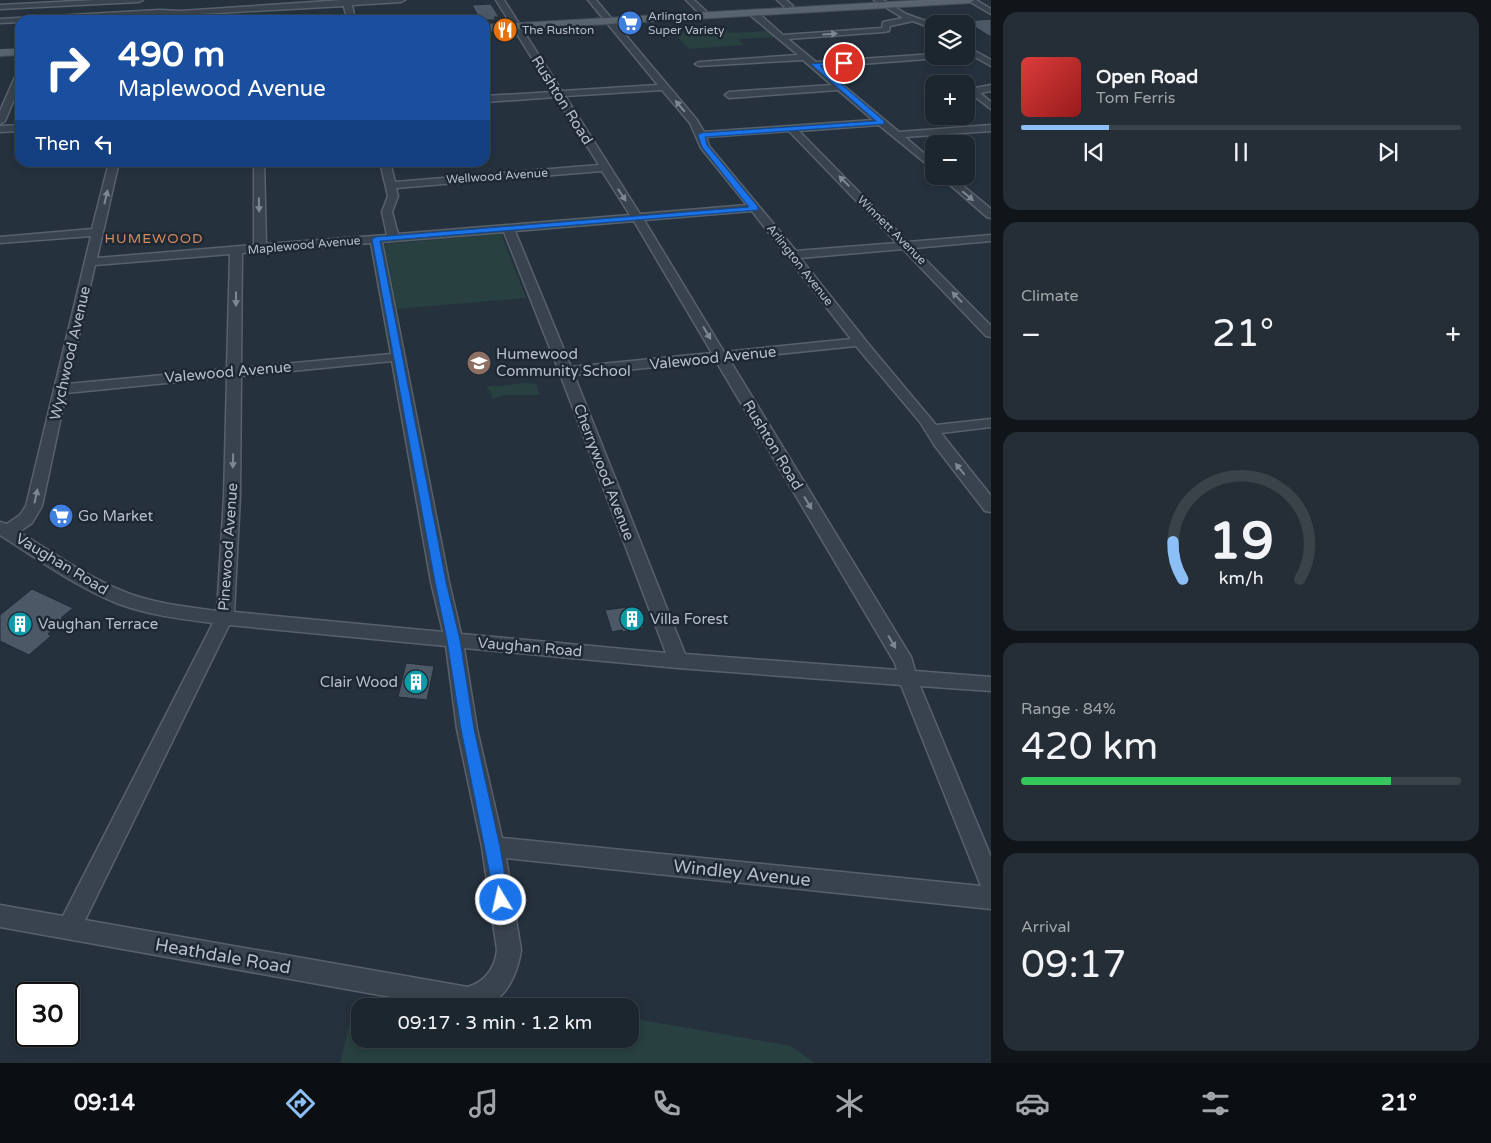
<!DOCTYPE html>
<html lang="en">
<head>
<meta charset="utf-8">
<style>
	body { margin:0; font-family:"Varela Round",sans-serif; background:#252e36; color:#f1f3f6; height:100vh; display:flex; flex-direction:column; font-size:19px; white-space:nowrap }
	* { box-sizing:border-box; margin:0 }
	p { font-size:16px; color:#a0a5aa }
	.icon { flex:none; width:28px; height:28px; fill:none; stroke:currentColor; stroke-width:2; stroke-linecap:round; stroke-linejoin:round }
	.map { position:relative; flex:1; overflow:hidden }
	.details { display:flex; flex-direction:column; gap:12px; padding:12px; background:#0f1519; width:500px }
	.details>* { flex:none }
	.hud { position:absolute; left:15px; top:15px; width:475px; height:152px; border-radius:15px; box-shadow:0 2px 8px #0003,0 0 0 1px #3a434a; background:#1a4fa0; color:#fff; overflow:hidden }
	.fabs { position:absolute; left:925px; top:15px; display:grid; gap:10px }
	.fabs a { display:grid; place-items:center; width:50px; height:50px; border-radius:10px; background:#1c262e; box-shadow:0 2px 8px #0003,0 0 0 1px #3a434a; font-size:25px }
	.speed { position:absolute; left:15px; top:982px; display:flex; gap:10px; font-size:25px; font-weight:700; text-align:center }
	.speed>* { display:grid; place-content:center; width:65px; height:65px; border-radius:50%; background:#1c262e; box-shadow:0 2px 8px #0003,0 0 0 1px #3a434a; line-height:1 }
	.speed .limit { border:2px solid #111; border-radius:8px; background:#fff; color:#111 }
	.pin { position:absolute; display:grid; place-items:center; width:42px; height:42px; color:#fff; margin:-21px; border:2px solid #fff; border-radius:50%; box-shadow:0 1px 5px #0007 }
	.me { position:absolute; width:55px; margin:-28px; rotate:351deg; stroke-linejoin:round; filter:drop-shadow(0 0 4px #0008) }
	.turn { display:flex; align-items:center; gap:18px; height:105px; padding:0 20px; font-size:22px }
	.turn .icon { width:65px; height:65px; stroke-width:2.5 }
	.turn b { display:block; font-size:35px; line-height:42px }
	.then { display:flex; align-items:center; height:48px; padding:0 20px; background:#0003; gap:10px; font-size:19px }
	.big { font-size:38px; font-weight:600; line-height:1.1 }
	.details .widget { flex:1; display:flex; flex-direction:column; justify-content:center; gap:8px; min-width:0; padding:0 18px; border-radius:15px; background:#252e36 }
	.details .dial { align-items:center; gap:0 }
	.dial svg { height:130px; overflow:visible; fill:none; stroke:#3a434a; stroke-width:7; stroke-linecap:round; text-anchor:middle }
	.dial text { fill:#f1f3f6; stroke:none }
	.song { display:flex; align-items:center; gap:15px }
	.cover { width:60px; height:60px; border-radius:8px; background:linear-gradient(135deg,hsl(0 70% 55%),hsl(0 70% 35%)) }
	.played { height:5px; border-radius:2px; background:linear-gradient(90deg,#8cbff6 20%,#3a434a 20%) }
	.keys { display:flex; justify-content:space-around; direction:ltr }
	.heat { display:flex; justify-content:space-between; align-items:center; font-size:28px; direction:ltr }
	.charge { height:8px; border-radius:4px; background:linear-gradient(90deg,#34c759 84%,#3a434a 0) }
	.trip { position:absolute; left:351px; top:998px; width:288px; height:50px; border-radius:15px; background:#1c262e; box-shadow:0 2px 8px #0003,0 0 0 1px #3a434a; font-weight:600; line-height:50px; text-align:center }
	.menu { display:flex; height:80px; justify-content:space-around; align-items:center; background:#0b0f12; color:#a0a5aa }
	.menu .icon { width:35px; height:35px }
	.menu .active { color:#8cbff6 }
	.menu b { font-size:22px; color:#f1f3f6 }
	main { display:flex; flex:1; min-height:0 }
	.map>svg:first-child { display:block }
</style>
</head>
<body>
<main>
<div class="map">
<svg width="991" height="1063" viewBox="0 0 991 1063">
	<rect width="100%" height="100%" fill="#25323e"/>
	<g fill="#284040">
		<polygon points="727,30 731,33 769,31 777,37 738,39 744,45 689,49 674,33"/>
		<polygon points="501,234 526,298 397,309 385,247 386,244"/>
		<polygon points="523,383 536,384 540,395 506,395 492,399 491,393 486,386 502,386"/>
		<polygon points="359,997 380,1001 530,1006 360,1006 360,1039 630,1039 630,1018 791,1046 815,1063 340,1063 355,1001 358,1001"/>
	</g>
	<g fill="#4b5967" stroke="#202a35">
		<polygon points="491,4 499,17 494,17 496,20 480,20 472,5"/>
		<polygon points="991,19 991,37 965,21"/>
		<polygon points="32,589 73,608 61,618 64,619 48,634 51,636 29,655 0,641 0,615"/>
		<polygon points="635,606 644,628 623,632 622,630 612,632 605,610"/>
		<polygon points="406,663 434,666 427,700 398,697"/>
	</g>
	<g fill="none" stroke-linecap="round" stroke-linejoin="round">
		<defs>
			<g id="minor">
				<polygon points="96,0 143,0 139,2 0,9 0,5"/>
				<path d="M343,0H405L401,2L352,5L355,20H347L344,6L181,15C127,13 74,20 20,20V22L0,23V19L159,10L181,11Z"/>
				<path d="M496,0H504L518,22L516,24L520,26L562,91L658,85L588,0H596L697,120L704,132L873,120L838,90L729,98L725,95L729,92L832,85L803,60L699,66L695,64L699,62L798,55L750,15V11H756L783,35L882,28L883,22L903,18L874,0H883L906,14L934,24V29L913,21L890,26L889,31L883,32L788,39L816,62L934,54V56H944L940,58L821,67L899,132L991,125V131L905,137L934,162V170L879,125L799,131L908,242L991,235V241L914,248L991,326V337L986,336L903,249L800,258L870,346L936,425L991,419V427L941,433L991,496V512L985,511L935,446L920,422L856,346L729,359L911,657L915,671L991,677V691L920,686L991,857V909L506,858L521,950C518,972 506,1003 480,1006C467,1008 454,1006 441,1006L0,927V905L63,916L213,623C181,619 149,615 119,604C76,587 38,559 0,535V522L7,524L20,515L26,506L91,236L0,243V237L92,229L109,162H119L97,258L254,245V162H264L266,244L387,235L382,212L388,196L380,162H390L395,182L599,165L556,97L485,102V96L553,92L512,26L514,24H511ZM662,90L690,123L701,148L747,205L640,214L565,96ZM789,131L897,243L796,251L709,146L706,137ZM602,171L630,215L398,234L392,212L398,196L396,188ZM752,211L851,339L724,352L644,220ZM634,221L712,353L571,367L515,231ZM504,232L557,366L666,653L461,634L449,582L382,242ZM371,243L391,354L241,368L242,253ZM230,254L227,369L68,384L95,265ZM392,361L431,582L443,632L234,612L240,497L241,376ZM716,361L895,663L897,670L685,654L574,375ZM227,377L224,497L217,611C188,607 158,604 130,594C90,579 55,554 19,532L32,523L42,506L66,393ZM229,625L446,646L457,729L482,847L497,950C495,968 486,981 468,987L85,920ZM464,648L678,668L901,685L981,886L502,838L477,729Z"/>
				<polygon points="686,0 694,0 706,11 699,13"/>
				<polygon points="777,0 786,0 793,6 786,8"/>
				<polygon points="967,0 976,0 991,9 991,14"/>
				<polygon points="966,46 991,60 991,66 966,52"/>
				<polygon points="20,72 20,85 5,121 0,124 0,111 16,75"/>
				<polygon points="991,85 991,91 980,93 991,102 991,109 970,93 975,88"/>
				<polygon points="20,125 20,131 0,132 0,126"/>
				<polygon points="940,176 951,176 991,209 991,218 987,217"/>
			</g>
			<g id="major">
				<polygon points="924,0 974,0 970,3 485,31 485,25"/>
				<polygon points="20,49 20,55 0,56 0,50"/>
			</g>
		</defs>
		<use href="#minor" stroke="#57616c" stroke-width="3"/>
		<use href="#major" stroke="#454f5a" stroke-width="2"/>
		<use href="#minor" fill="#39434e" fill-rule="evenodd"/>
		<use href="#major" fill="#57636e" fill-rule="evenodd"/>
		<g stroke="#5b6875" stroke-width="1">
			<polyline points="485,26 942,0"/>
			<polyline points="0,50 20,49"/>
		</g>
	</g>
	<defs><path id="oneway-solid" d="M-6-.8H1V-3.2L6.5 0L1 3.2V.8H-6Z" transform="scale(1.25)"/></defs>
	<g fill="#7d8792">
		<use href="#oneway-solid" transform="translate(830 34) rotate(-4)"/>
		<use href="#oneway-solid" transform="translate(680 106) rotate(-130)"/>
		<use href="#oneway-solid" transform="translate(844 181) rotate(-135)"/>
		<use href="#oneway-solid" transform="translate(622 195) rotate(57)"/>
		<use href="#oneway-solid" transform="translate(968 196) rotate(40)"/>
		<use href="#oneway-solid" transform="translate(106 197) rotate(-77)"/>
		<use href="#oneway-solid" transform="translate(259 205) rotate(89)"/>
		<use href="#oneway-solid" transform="translate(957 297) rotate(-134)"/>
		<use href="#oneway-solid" transform="translate(236 299) rotate(90)"/>
		<use href="#oneway-solid" transform="translate(707 333) rotate(59)"/>
		<use href="#oneway-solid" transform="translate(233 461) rotate(91)"/>
		<use href="#oneway-solid" transform="translate(960 469) rotate(-129)"/>
		<use href="#oneway-solid" transform="translate(36 496) rotate(-78)"/>
		<use href="#oneway-solid" transform="translate(808 503) rotate(59)"/>
		<use href="#oneway-solid" transform="translate(892 642) rotate(60)"/>
	</g>
	<polygon fill="#1a73e8" stroke="#114b97" points="846,61 844,64 820,66 884,121 884,124 705,137 707,145 758,207 758,210 380,241 446,582 460,640 474,729 500,847 509,900 507,905 501,907 496,905 461,729 447,640 435,582 372,239 376,237 749,207 702,147 698,135 701,133 876,121 811,64"/>
	<defs>
		<symbol id="supermarket-disc" viewBox="-11 -11 22 22"><circle r="9.5" fill="#3f7fe0" stroke="#1e2833"/><path d="M-6-5.5h2.5l.6 2H6L4.5 2H-2.5L-4.4-4H-6ZM-1.5 3.2a1.3 1.3 0 1 0 .1 0ZM3 3.2a1.3 1.3 0 1 0 .1 0Z" fill="#fff"/></symbol>
		<symbol id="restaurant-disc" viewBox="-11 -11 22 22"><circle r="9.5" fill="#e8710a" stroke="#1e2833"/><path d="M-5-6h1v4h1v-4h1v4h1v-4h1v5L-1.5 .5V6h-2V.5L-5-1ZM5-6V6H3V1.5H1.5Q1.5-4 5-6Z" fill="#fff"/></symbol>
		<symbol id="school-disc" viewBox="-11 -11 22 22"><circle r="9.5" fill="#8d6e63" stroke="#1e2833"/><path d="M0-5L7-2L0 1L-7-2ZM-4 1L0 2.5L4 1V4Q0 6-4 4Z" fill="#fff"/></symbol>
		<symbol id="building-disc" viewBox="-11 -11 22 22"><circle r="9.5" fill="#0f9aa8" stroke="#1e2833"/><path d="M-4-6H4V6H1V3H-1V6H-4ZM-2.5-4.3h1.7v1.8h-1.7ZM.8-4.3h1.7v1.8H.8ZM-2.5-1h1.7V.8h-1.7ZM.8-1h1.7V.8H.8Z" fill="#fff"/></symbol>
	</defs>
	<g fill-rule="evenodd">
		<use href="#supermarket-disc" x="616" y="9" width="28" height="28"/>
		<use href="#restaurant-disc" x="491" y="16" width="28" height="28"/>
		<use href="#school-disc" x="465" y="349" width="28" height="28"/>
		<use href="#supermarket-disc" x="47" y="502" width="28" height="28"/>
		<use href="#building-disc" x="618" y="605" width="28" height="28"/>
		<use href="#building-disc" x="6" y="610" width="28" height="28"/>
		<use href="#building-disc" x="402" y="668" width="28" height="28"/>
	</g>
	<g text-anchor="middle" stroke-width="5" stroke-linejoin="round" paint-order="stroke">
		<g font-size="12" fill="#b5bec9" stroke="#1e2833" text-anchor="start">
			<text x="648" y="20">Arlington<tspan x="648" dy="14">Super Variety</tspan></text>
			<text x="522" y="34">The Rushton</text>
		</g>
		<g font-size="12" fill="#b5bec9" stroke="#1e2833">
			<text transform="translate(497 176) rotate(-4)" y="4">Wellwood Avenue</text>
			<text transform="translate(892 230) rotate(45)" y="4">Winnett Avenue</text>
			<text transform="translate(304 245) rotate(-5)" y="4">Maplewood Avenue</text>
			<text transform="translate(800 265) rotate(52)" y="4">Arlington Avenue</text>
		</g>
		<g font-size="14" letter-spacing="1" fill="#d38b65" stroke="#1e2833">
			<text x="154" y="243">HUMEWOOD</text>
		</g>
		<g font-size="15" fill="#b5bec9" stroke="#1e2833">
			<text transform="translate(562 100) rotate(58)" y="5">Rushton Road</text>
			<text transform="translate(70 353) rotate(-77)" y="5">Wychwood Avenue</text>
			<text transform="translate(713 358) rotate(-6)" y="5">Valewood Avenue</text>
			<text transform="translate(228 372) rotate(-5)" y="5">Valewood Avenue</text>
			<text transform="translate(773 445) rotate(59)" y="5">Rushton Road</text>
			<text transform="translate(604 472) rotate(69)" y="5">Cherrywood Avenue</text>
			<text transform="translate(228 547) rotate(-86)" y="5">Pinewood Avenue</text>
			<text transform="translate(62 564) rotate(31)" y="5">Vaughan Road</text>
			<text transform="translate(530 647) rotate(5)" y="5">Vaughan Road</text>
		</g>
		<g font-size="15" fill="#b5bec9" stroke="#1e2833" text-anchor="start">
			<text x="496" y="359">Humewood<tspan x="496" dy="17">Community School</tspan></text>
			<text x="78" y="521">Go Market</text>
			<text x="650" y="624">Villa Forest</text>
			<text x="38" y="629">Vaughan Terrace</text>
			<text x="398" y="687" text-anchor="end">Clair Wood</text>
		</g>
		<g font-size="18" fill="#b5bec9" stroke="#1e2833">
			<text transform="translate(742 873) rotate(6)" y="6">Windley Avenue</text>
			<text transform="translate(223 956) rotate(10)" y="6">Heathdale Road</text>
		</g>
	</g>
</svg>
<div class="fabs">
<a><svg class="icon" aria-label="layers" viewBox="0 0 24 24"><path d="M12 4l9 5-9 5-9-5zM3 14l9 5 9-5"/></svg></a>
<a>+</a>
<a>−</a>
</div>
<div class="speed"><div class="limit">30</div></div>
<div class="pin" style="left:844px;top:63px;background:#d93025"><svg class="icon" aria-label="arrive" viewBox="0 0 24 24"><path d="M6 21V4h12l-3 4 3 4H6"/></svg></div>
<svg class="me" style="left:501px;top:900px" viewBox="-20 -20 40 40"><circle r="17" fill="#1a73e8" stroke="#fff" stroke-width="3"/><path d="M0-11L8 9 0 5-8 9z" fill="#fff"/></svg>
<div class="trip">09:17 · 3 min · 1.2 km</div>
<div class="hud">
<div class="turn"><svg class="icon" aria-label="right" viewBox="0 0 24 24"><path d="M7 20v-9h11M14 6l5 5-5 5"/></svg><div><b>490 m</b>Maplewood Avenue</div></div>
<div class="then">Then<svg class="icon" aria-label="left" viewBox="0 0 24 24"><path d="M17 20v-9H6M10 6l-5 5 5 5"/></svg></div>
</div>
</div>
<section class="details">
<div class="widget">
<div class="song"><i class="cover"></i><div><b>Open Road</b><p>Tom Ferris</p></div></div>
<div class="played"></div>
<div class="keys"><svg class="icon" aria-label="previous" viewBox="0 0 24 24"><path d="M18 5L8 12l10 7zM5 5v14"/></svg><svg class="icon" aria-label="pause" viewBox="0 0 24 24"><path d="M8 5v14M16 5v14"/></svg><svg class="icon" aria-label="next" viewBox="0 0 24 24"><path d="M6 5l10 7-10 7zM19 5v14"/></svg></div>
</div>
<div class="widget"><p>Climate</p>
<div class="heat"><a>−</a><b class="big">21°</b><a>+</a></div>
</div>
<div class="widget dial"><svg viewBox="0 0 100 80">
<path d="M14 69A42 42 0 1 1 86 69"/>
<path d="M14 69A42 42 0 0 1 8 46" stroke="#8cbff6"/>
<text x="50" y="56" font-size="32" font-weight="700">19</text>
<text x="50" y="72" font-size="11">km/h</text>
</svg></div>
<div class="widget"><p>Range · 84%</p><b class="big">420 km</b><div class="charge"></div></div>
<div class="widget"><p>Arrival</p><b class="big">09:17</b></div>
</section>
</main>
<nav class="menu">
<b>09:14</b>
<svg class="icon active" aria-label="directions" viewBox="0 0 24 24"><path d="M12 3l9 9-9 9-9-9zM9 14v-3h6M13 9l2 2-2 2"/></svg>
<svg class="icon" aria-label="music" viewBox="0 0 24 24"><path d="M9 18V5l10-2v13"/><circle cx="6" cy="18" r="3"/><circle cx="16" cy="16" r="3"/></svg>
<svg class="icon" aria-label="phone" viewBox="0 0 24 24"><path d="M5 4h4l2 5-3 2q2 4 5 5l2-3 5 2v4C11 20 4 13 5 4z"/></svg>
<svg class="icon" aria-label="climate" viewBox="0 0 24 24"><path d="M12 3v18M4 7l16 10M4 17L20 7"/></svg>
<svg class="icon" aria-label="car" viewBox="0 0 24 24"><path d="M5 17H2v-5l4-1 3-4h7l3 4 3 1v5h-3M9 17h6M6 11h13"/><circle cx="7" cy="17" r="2"/><circle cx="17" cy="17" r="2"/></svg>
<svg class="icon" aria-label="filters" viewBox="0 0 24 24"><path d="M4 7h16M4 17h16"/><circle cx="9" cy="7" r="2"/><circle cx="15" cy="17" r="2"/></svg>
<b>21°</b>
</nav>
</body>
</html>
